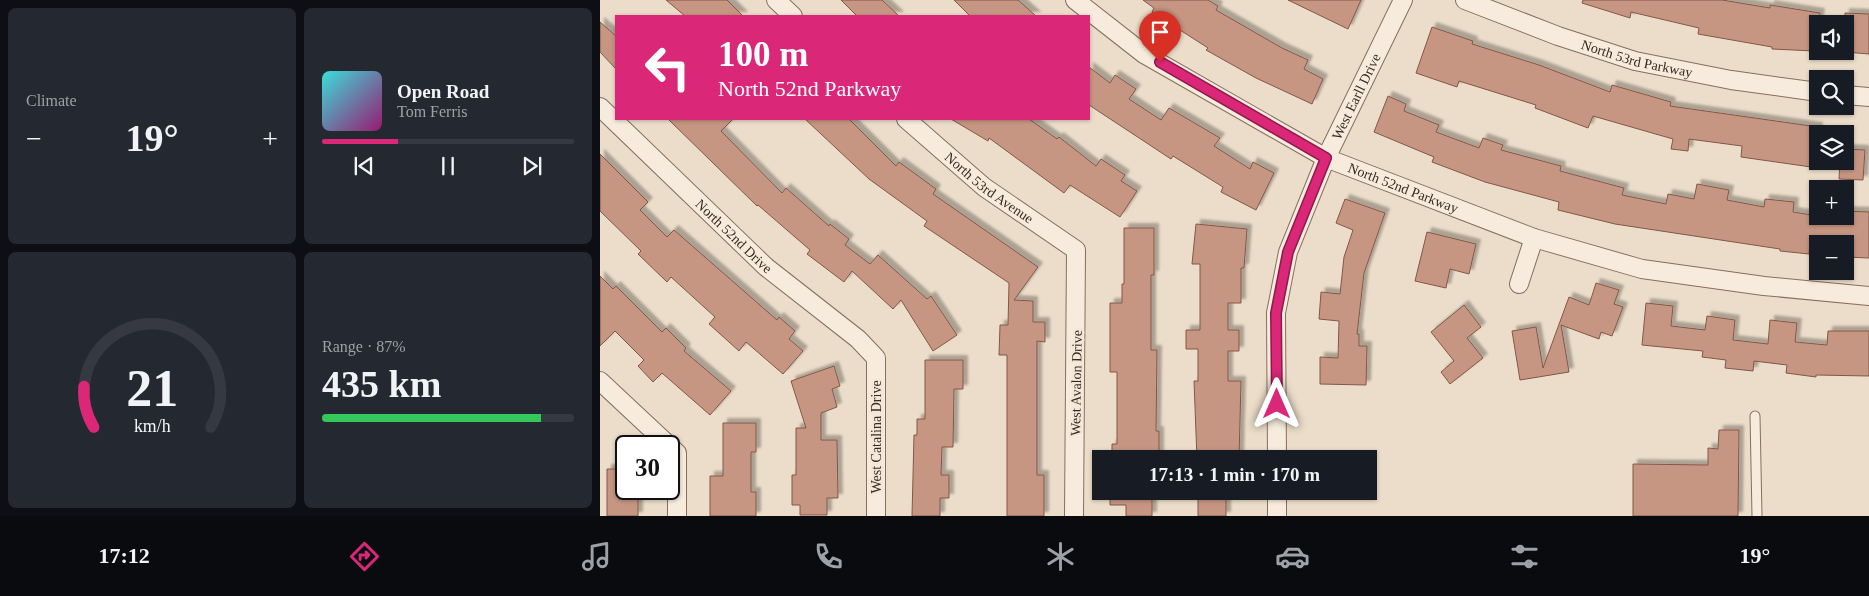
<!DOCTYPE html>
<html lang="en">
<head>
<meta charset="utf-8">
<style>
	body { margin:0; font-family:"Times New Roman",serif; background:#242831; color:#f1f3f6; height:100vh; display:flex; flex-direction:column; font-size:19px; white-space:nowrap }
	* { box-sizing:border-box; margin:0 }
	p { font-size:16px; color:#9ea1a6 }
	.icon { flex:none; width:28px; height:28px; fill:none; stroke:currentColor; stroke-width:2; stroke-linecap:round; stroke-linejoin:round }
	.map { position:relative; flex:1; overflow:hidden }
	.side { display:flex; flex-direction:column; gap:8px; padding:8px; background:#0d0f14; width:600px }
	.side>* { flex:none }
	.banner { position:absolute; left:15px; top:15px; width:475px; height:105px; border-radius:0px; box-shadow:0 1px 4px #0004; background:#db2777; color:#fff; overflow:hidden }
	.fabs { position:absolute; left:1209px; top:15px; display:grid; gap:10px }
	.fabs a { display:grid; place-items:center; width:45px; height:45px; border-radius:0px; background:#171b24; box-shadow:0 1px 4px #0004; font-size:25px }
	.speed { position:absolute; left:15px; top:435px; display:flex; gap:10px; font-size:25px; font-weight:700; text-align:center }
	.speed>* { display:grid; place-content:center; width:65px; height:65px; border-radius:50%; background:#171b24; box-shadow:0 1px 4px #0004; line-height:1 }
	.speed .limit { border:2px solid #111; border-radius:8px; background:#fff; color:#111 }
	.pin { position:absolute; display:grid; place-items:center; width:42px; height:42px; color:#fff; margin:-51px -21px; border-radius:50% 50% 50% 0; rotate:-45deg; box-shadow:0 0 5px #0007 }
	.pin .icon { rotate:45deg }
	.me { position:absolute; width:55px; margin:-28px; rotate:0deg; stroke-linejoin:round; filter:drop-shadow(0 0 4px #0008) }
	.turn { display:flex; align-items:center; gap:18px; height:105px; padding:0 20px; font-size:22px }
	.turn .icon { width:65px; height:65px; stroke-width:2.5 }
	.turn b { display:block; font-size:35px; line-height:42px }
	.big { font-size:38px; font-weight:700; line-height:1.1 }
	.side .widget { flex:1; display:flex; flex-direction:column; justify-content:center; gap:8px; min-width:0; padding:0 18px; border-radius:8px; background:#242831 }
	.side .dial { align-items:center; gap:0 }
	.dial svg { height:130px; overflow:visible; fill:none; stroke:#363941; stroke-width:7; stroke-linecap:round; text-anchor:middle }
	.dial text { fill:#f1f3f6; stroke:none }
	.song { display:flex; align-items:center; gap:15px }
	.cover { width:60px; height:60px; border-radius:8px; background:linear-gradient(135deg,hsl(180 70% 55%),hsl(320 70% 35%)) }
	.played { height:5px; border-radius:2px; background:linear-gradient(90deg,#db2777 30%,#363941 30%) }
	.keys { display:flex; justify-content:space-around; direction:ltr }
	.heat { display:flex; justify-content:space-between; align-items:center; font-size:28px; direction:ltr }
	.charge { height:8px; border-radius:4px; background:linear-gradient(90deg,#34c759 87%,#363941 0) }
	.side .tiles { flex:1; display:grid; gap:8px; grid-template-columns:repeat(2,1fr) }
	.trip { position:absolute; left:492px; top:450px; width:285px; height:50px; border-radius:0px; background:#171b24; box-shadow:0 1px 4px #0004; font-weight:700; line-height:50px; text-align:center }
	.dock { display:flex; height:80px; justify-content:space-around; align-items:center; background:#090b0e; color:#9ea1a6 }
	.dock .icon { width:35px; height:35px }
	.dock .selected { color:#db2777 }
	.dock b { font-size:22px; color:#f1f3f6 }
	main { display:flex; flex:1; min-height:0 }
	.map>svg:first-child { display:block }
</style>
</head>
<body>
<main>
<section class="side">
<div class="tiles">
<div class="widget"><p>Climate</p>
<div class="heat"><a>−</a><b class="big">19°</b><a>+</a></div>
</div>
<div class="widget">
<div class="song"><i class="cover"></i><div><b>Open Road</b><p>Tom Ferris</p></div></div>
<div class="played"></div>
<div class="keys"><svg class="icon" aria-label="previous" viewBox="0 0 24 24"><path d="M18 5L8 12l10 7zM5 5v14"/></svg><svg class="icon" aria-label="pause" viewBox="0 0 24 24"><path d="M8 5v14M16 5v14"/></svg><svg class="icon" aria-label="next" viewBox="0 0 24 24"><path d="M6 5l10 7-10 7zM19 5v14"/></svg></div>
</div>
<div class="widget dial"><svg viewBox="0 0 100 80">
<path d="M14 69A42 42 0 1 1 86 69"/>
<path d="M14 69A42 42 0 0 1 8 44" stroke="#db2777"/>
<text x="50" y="56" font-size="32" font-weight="700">21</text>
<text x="50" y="72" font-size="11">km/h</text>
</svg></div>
<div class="widget"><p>Range · 87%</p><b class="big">435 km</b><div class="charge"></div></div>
</div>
</section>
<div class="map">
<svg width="1269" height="516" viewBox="0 0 1269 516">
	<defs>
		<filter id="shadow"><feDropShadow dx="4.5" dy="-4.5" stdDeviation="1" flood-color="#0004"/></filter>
	</defs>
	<rect width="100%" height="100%" fill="#ebddc9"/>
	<g fill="#c69682" stroke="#835747" filter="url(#shadow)">
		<polygon points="66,0 127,0 143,16 85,16"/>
		<polygon points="241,0 282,0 299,16 257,16"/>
		<polygon points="354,0 418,0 436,16 370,16"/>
		<polygon points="543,0 608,0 618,6 616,10 682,48 708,60 704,69 723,79 712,104 656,78 606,50 608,48 552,12 554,8"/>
		<polygon points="688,0 761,0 748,29"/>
		<polygon points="983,0 1122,0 1170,8 1170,5 1220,13 1214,51 1172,49 1172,47 1098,34 1099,28 1031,12 1030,18 982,3"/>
		<polygon points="1245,13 1269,14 1269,54 1245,52"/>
		<polygon points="0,22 16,36 16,69 0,52"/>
		<polygon points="832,27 873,41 872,44 939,65 1010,92 1012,85 1071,102 1070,106 1218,127 1218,168 1141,157 1142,146 1089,139 1088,151 1071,149 1073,139 993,116 988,128 935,108 936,105 859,81 857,87 816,73"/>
		<polygon points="489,67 510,83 515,75 536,89 529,99 561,120 569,108 620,138 614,146 650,169 653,162 674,173 656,210 621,192 623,187 573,156 571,159 489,105"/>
		<polygon points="788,96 806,104 804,111 839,125 836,132 879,148 883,138 903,145 901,150 961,166 960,171 1024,188 1022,195 1066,204 1068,194 1094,199 1097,184 1129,190 1127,200 1164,207 1165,199 1194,202 1193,212 1218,216 1245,216 1245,211 1269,212 1269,258 1245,257 1245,244 1210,244 1209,254 1180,251 1180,249 1015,224 958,210 959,202 885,182 832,162 834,157 774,132"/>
		<polygon points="68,119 133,119 121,131 182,193 186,188 229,226 230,224 249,239 245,245 270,264 278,255 327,299 331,296 357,335 333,351 301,300 293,309 252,271 244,282 207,254 210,250 158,205 157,206"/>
		<polygon points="205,119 249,119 296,166 299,162 336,189 333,194 438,267 414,300 433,301 433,322 445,322 445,342 437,341 437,475 444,475 444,516 407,516 407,355 399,355 400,325 408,325 409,283 324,226 327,221 269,179"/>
		<polygon points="351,119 429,119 457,139 459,137 496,166 501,159 525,175 521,181 537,191 520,217 470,185 464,193 389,138 388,141"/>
		<polygon points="1245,149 1265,150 1263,180 1239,179 1240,161 1245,161"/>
		<polygon points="0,154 48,202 40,210 67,237 74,230 177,320 179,317 195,331 189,339 203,351 183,374 146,342 139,351 109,324 115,317 71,277 67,282 38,254 41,251 0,211"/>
		<polygon points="745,199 785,213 764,273 757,334 759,334 759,346 767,346 766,385 720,384 720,357 738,358 739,321 719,319 721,292 740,294 744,257 753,230 736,223"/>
		<polygon points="596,224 647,229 644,268 641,268 641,303 628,303 628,330 639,330 639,351 628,351 628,381 641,381 639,459 597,459 594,381 598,381 598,349 586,349 586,330 600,330 600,264 592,264"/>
		<polygon points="524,228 554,228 554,275 551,275 551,350 557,350 556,431 559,431 559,459 512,459 512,444 517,444 517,372 510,372 510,303 522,303 522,284 524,284"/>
		<polygon points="827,232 876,244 869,274 850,269 846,288 815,281"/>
		<polygon points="0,276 13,289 16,286 62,332 66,328 86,348 84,351 131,391 110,415 62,373 53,382 38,366 44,360 15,331 0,346"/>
		<polygon points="996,283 1019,290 1014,304 1023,307 1012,336 1001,332 999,339 961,325 969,372 920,380 912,331 936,327 943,368 969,297 989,305"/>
		<polygon points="1046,303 1073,306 1071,326 1105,330 1107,316 1135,320 1133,340 1168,344 1170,320 1197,323 1195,342 1227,345 1228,331 1269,331 1269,376 1216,375 1216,377 1186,373 1187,365 1154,361 1153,371 1125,368 1126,360 1102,357 1103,351 1042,345"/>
		<polygon points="864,305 881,327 867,338 883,358 850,384 841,372 854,361 831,332"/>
		<polygon points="325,360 363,360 363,389 354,389 353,447 342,447 341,475 349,475 349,498 340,498 340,516 312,516 314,435 317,435 317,419 325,419"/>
		<polygon points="234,366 240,386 232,389 237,407 221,413 221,440 237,440 238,498 227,498 227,515 200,515 200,505 192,505 192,475 196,475 196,428 206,428 191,381"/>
		<polygon points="123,423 156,423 156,452 151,452 151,492 156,492 156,516 110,516 110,476 123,476"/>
		<polygon points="1119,430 1139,430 1138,516 1033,516 1033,464 1108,465 1108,448 1118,449"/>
		<polygon points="7,469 26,469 26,489 38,489 38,516 7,516"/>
		<polygon points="510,491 552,491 552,516 526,516 526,505 510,505"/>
		<rect x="598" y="491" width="28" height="25"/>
	</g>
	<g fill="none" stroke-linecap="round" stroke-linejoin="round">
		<defs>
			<polyline id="service" points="1155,416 1157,516"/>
			<g id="minor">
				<polyline points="176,0 193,16"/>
				<path id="s1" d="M475,0L544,54L726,158L934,238L1042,269L1164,286L1269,296"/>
				<path id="s2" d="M865,0L958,36L1035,61L1131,80L1218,92"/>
				<polyline points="1245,95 1269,97"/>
				<path id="s3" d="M0,107L166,267L258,339L276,358V516"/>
				<path id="s4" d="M306,119L384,187L476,250L474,516"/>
				<polyline points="919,284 934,238"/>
				<polyline points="0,381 77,453 77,516"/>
				<path id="s5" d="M677,459L676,313L688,252L726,158L803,0"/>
				<polyline points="677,491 677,516"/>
			</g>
		</defs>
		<use href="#service" stroke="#866f5f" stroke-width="11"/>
		<use href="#minor" stroke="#866f5f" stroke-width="20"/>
		<use href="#service" stroke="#f6ebdc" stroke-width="9"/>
		<use href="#minor" stroke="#f6ebdc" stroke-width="18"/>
	</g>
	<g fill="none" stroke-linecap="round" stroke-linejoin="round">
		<defs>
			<polyline id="route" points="560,62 726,158 688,252 676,313 677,404"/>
		</defs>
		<use href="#route" stroke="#8e194d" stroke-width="12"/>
		<use href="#route" stroke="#db2777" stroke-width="9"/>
	</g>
	<g text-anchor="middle" stroke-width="5" stroke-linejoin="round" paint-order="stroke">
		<g font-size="14" fill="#382921" stroke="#f3e8d8">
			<text dy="5" stroke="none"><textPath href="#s2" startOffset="182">North 53rd Parkway</textPath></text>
			<text dy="5" stroke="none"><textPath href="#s5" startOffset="378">West Earll Drive</textPath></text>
			<text dy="5" stroke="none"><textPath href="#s4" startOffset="108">North 53rd Avenue</textPath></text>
			<text dy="5" stroke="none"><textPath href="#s1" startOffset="380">North 52nd Parkway</textPath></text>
			<text dy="5" stroke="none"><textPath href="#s3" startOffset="186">North 52nd Drive</textPath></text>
			<text transform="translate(476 383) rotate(-89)" y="5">West Avalon Drive</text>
			<text transform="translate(276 437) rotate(-90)" y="5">West Catalina Drive</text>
		</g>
	</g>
</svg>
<div class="fabs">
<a><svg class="icon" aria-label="sound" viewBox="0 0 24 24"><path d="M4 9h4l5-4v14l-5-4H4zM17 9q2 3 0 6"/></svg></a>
<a><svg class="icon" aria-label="search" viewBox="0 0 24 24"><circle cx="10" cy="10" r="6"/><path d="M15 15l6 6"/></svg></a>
<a><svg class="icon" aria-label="layers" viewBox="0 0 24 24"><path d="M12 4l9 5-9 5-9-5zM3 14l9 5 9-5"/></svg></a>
<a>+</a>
<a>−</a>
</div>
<div class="speed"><div class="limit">30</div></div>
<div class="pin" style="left:560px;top:62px;background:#d93025"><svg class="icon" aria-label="arrive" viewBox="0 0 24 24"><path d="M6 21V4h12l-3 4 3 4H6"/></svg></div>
<svg class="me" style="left:677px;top:404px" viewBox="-20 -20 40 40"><path d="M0-17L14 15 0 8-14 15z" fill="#db2777" stroke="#fff" stroke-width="4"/></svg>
<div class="trip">17:13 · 1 min · 170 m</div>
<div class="banner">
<div class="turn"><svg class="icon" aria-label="left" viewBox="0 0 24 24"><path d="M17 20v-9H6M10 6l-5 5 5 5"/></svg><div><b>100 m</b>North 52nd Parkway</div></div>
</div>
</div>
</main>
<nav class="dock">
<b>17:12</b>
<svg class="icon selected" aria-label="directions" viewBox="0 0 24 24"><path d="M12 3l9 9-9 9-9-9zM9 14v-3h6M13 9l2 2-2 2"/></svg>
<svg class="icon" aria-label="music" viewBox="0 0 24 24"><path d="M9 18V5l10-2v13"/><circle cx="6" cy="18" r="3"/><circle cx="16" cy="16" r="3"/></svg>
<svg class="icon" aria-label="phone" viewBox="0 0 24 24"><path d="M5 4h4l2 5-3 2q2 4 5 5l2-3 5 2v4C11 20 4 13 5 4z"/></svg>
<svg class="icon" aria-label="climate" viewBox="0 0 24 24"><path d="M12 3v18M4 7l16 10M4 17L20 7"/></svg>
<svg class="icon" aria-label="car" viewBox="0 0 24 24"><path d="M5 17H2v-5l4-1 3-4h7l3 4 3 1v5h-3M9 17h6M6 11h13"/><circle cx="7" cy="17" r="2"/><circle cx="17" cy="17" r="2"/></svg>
<svg class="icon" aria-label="filters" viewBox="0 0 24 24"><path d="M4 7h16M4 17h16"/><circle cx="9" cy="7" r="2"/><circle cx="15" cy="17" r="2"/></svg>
<b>19°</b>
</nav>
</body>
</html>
